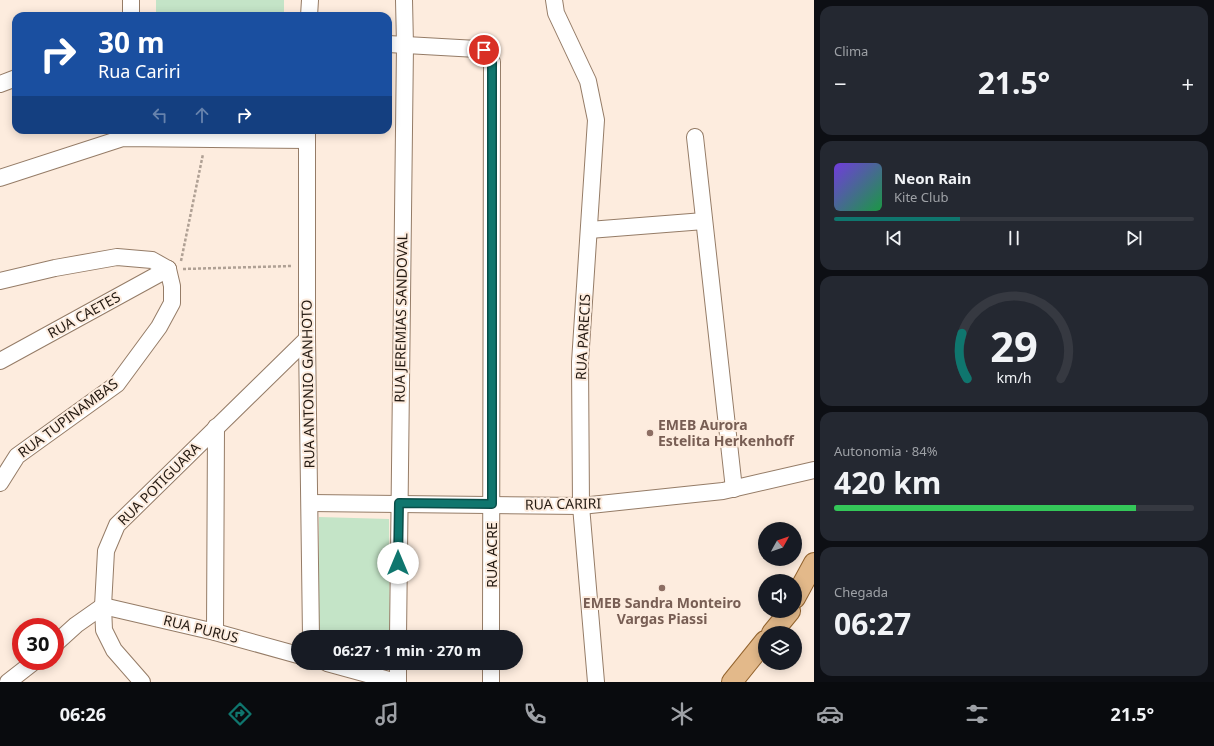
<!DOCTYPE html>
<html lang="pt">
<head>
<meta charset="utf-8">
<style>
	body { margin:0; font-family:"Noto Sans",sans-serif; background:#242831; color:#f1f3f6; height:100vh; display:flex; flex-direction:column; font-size:15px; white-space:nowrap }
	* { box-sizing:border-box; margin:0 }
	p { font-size:13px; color:#9ea1a6 }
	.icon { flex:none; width:22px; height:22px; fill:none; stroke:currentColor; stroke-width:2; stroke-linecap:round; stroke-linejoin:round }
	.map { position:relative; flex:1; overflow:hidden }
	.details { display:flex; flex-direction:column; gap:6px; padding:6px; background:#0d0f14; width:400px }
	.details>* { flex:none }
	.top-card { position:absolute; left:12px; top:12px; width:380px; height:122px; border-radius:12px; box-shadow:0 2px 10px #0003; background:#1a4fa0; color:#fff; overflow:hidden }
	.needle { width:26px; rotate:50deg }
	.tools { position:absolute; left:758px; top:522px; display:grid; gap:8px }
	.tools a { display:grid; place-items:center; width:44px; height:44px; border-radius:50%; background:#171b24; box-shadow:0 2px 10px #0003; font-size:20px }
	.speed { position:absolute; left:12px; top:618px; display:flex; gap:8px; font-size:20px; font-weight:700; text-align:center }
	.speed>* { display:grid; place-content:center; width:52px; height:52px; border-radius:50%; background:#171b24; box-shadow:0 2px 10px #0003; line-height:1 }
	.speed .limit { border:6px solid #d22; background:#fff; color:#111 }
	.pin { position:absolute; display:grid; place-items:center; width:34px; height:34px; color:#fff; margin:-17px; border:2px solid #fff; border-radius:50%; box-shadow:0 1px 4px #0007 }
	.me { position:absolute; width:44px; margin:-22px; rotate:0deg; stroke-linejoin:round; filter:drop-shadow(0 0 3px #0008) }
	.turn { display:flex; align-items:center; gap:14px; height:84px; padding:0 20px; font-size:18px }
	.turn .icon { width:52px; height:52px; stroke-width:2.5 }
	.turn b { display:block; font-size:28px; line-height:34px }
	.lanes { display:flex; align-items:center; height:38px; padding:0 20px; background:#0003; justify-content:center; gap:20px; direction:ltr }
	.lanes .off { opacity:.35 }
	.big { font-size:30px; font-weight:700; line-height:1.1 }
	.details .card { flex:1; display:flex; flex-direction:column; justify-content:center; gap:6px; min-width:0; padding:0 14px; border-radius:12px; background:#242831 }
	.details .dial { align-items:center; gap:0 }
	.dial svg { height:104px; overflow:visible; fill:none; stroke:#363941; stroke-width:7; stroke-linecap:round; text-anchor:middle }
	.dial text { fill:#f1f3f6; stroke:none }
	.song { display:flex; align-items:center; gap:12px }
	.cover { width:48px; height:48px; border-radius:6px; background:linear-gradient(135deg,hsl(260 70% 55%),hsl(140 70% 35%)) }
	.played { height:4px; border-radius:2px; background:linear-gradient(90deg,#0f766e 35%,#363941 35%) }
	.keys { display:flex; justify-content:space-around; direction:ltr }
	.heat { display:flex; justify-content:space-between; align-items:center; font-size:22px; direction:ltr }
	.charge { height:6px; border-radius:3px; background:linear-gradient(90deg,#34c759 84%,#363941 0) }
	.trip { position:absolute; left:291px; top:630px; width:232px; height:40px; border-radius:20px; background:#171b24; box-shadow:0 2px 10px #0003; font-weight:700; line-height:40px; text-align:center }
	.tab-bar { display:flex; height:64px; justify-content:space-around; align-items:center; background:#090b0e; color:#9ea1a6 }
	.tab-bar .icon { width:28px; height:28px }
	.tab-bar .selected { color:#0f766e }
	.tab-bar b { font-size:18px; color:#f1f3f6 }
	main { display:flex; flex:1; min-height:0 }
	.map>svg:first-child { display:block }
</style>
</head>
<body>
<main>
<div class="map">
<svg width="814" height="682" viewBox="0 0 814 682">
	<rect width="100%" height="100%" fill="#fdecde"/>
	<g fill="#c4e4c7">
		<polygon points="156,0 284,0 284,16 159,16 156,13"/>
		<polygon points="319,517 389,519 390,637 319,637"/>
	</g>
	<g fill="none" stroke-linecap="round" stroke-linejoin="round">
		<defs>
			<g id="minor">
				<polyline points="554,0 556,13 588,81 596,120 580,362 581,506 596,682"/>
				<polyline points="131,16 131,0"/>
				<polyline points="309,16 310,0"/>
				<polyline points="388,44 477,49 484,50 492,62 491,637"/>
				<polyline points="0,84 16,78"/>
				<polyline points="307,130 307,339 311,637"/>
				<polyline points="695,137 734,489"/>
				<polyline points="0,178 123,138 307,140"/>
				<polyline points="589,230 704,221"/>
				<polyline points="0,281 55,268 117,257 152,260 168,269"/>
				<polyline points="0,361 168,269"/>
				<polyline points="0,483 17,456 117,384 159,327 172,303 172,286 168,269"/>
				<polyline points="310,503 581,506 723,491 814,470"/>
				<polyline points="215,632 216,427"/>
				<polyline points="398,637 405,45 404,0"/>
				<polyline points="55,644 76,625 103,606 215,632 298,655"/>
				<polyline points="327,663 396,682"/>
				<polyline points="8,682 35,661"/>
				<polyline points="142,682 114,650 104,630 103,606 106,551 117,525 307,339"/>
				<polyline points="398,682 398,663"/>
				<polyline points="491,682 491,663"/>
			</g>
			<g id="major">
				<polyline points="795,598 814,563"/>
				<polyline points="772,633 790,611"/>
				<polyline points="732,682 765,641"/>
			</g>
		</defs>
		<use href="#minor" stroke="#957c67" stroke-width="18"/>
		<use href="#major" stroke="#93632d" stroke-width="22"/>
		<g stroke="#afa094" stroke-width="2.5" stroke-dasharray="3 2" stroke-linecap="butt">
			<polyline points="181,261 203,154"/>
			<polyline points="183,269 292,266"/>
		</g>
		<use href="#minor" stroke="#fff" stroke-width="16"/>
		<use href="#major" stroke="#e3b98a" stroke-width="20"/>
	</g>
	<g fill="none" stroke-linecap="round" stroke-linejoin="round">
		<defs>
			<polyline id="route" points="398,563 399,503 492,504 492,62 484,50"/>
		</defs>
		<use href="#route" stroke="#0a4d48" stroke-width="10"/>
		<use href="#route" stroke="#0f766e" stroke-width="7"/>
	</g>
	<g fill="#8d6e63" stroke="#fdecde" stroke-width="1.5">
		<circle cx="650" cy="433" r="4"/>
		<circle cx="662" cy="588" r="4"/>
	</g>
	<g text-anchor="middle" stroke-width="4" stroke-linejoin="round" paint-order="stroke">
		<g font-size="14" fill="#231911" stroke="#fdecde">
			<text transform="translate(84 315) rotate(-29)" y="5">RUA CAETES</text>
			<text transform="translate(401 318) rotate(-89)" y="5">RUA JEREMIAS SANDOVAL</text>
			<text transform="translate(583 337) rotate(-87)" y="5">RUA PARECIS</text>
			<text transform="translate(308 384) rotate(-91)" y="5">RUA ANTONIO GANHOTO</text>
			<text transform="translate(68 418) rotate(-37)" y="5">RUA TUPINAMBAS</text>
			<text transform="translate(159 484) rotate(-45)" y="5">RUA POTIGUARA</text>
			<text transform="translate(563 504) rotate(-1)" y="5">RUA CARIRI</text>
			<text transform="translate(492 555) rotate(-90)" y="5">RUA ACRE</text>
			<text transform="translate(201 629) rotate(14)" y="5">RUA PURUS</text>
		</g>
		<g font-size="14" font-weight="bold" fill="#785e54" stroke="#fdecde" text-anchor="start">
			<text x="658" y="430">EMEB Aurora<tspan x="658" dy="16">Estelita Herkenhoff</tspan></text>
			<text x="662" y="608" text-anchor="middle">EMEB Sandra Monteiro<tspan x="662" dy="16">Vargas Piassi</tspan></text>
		</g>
	</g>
</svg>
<div class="tools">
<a><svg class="needle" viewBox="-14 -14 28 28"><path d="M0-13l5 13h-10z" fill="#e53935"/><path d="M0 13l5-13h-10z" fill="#9ea1a6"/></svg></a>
<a><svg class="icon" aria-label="sound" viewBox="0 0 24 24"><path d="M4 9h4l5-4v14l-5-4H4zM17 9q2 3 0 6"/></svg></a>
<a><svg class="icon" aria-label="layers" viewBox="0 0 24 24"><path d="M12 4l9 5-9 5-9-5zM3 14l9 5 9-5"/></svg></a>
</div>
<div class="speed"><div class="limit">30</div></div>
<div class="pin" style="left:484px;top:50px;background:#d93025"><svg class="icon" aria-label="arrive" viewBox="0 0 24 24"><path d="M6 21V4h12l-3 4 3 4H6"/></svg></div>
<svg class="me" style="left:398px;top:563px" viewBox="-20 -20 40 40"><circle r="19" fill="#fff"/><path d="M0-13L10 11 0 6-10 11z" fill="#0f766e"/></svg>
<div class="trip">06:27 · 1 min · 270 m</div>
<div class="top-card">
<div class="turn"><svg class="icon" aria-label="right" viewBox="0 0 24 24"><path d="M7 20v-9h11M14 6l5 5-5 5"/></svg><div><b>30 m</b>Rua Cariri</div></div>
<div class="lanes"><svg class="icon off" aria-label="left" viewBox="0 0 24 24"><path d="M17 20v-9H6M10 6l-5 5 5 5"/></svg><svg class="icon off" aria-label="ahead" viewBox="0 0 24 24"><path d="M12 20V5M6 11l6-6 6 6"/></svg><svg class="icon" aria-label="right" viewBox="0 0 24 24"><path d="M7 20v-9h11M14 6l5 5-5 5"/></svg></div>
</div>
</div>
<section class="details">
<div class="card"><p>Clima</p>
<div class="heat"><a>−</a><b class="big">21.5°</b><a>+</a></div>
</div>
<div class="card">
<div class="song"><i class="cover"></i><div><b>Neon Rain</b><p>Kite Club</p></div></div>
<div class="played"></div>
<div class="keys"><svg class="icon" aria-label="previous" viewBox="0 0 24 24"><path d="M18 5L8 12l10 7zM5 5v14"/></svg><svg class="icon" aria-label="pause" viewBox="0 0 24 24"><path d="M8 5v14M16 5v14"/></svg><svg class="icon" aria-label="next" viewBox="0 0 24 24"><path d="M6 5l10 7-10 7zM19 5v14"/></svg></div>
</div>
<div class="card dial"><svg viewBox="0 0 100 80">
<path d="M14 69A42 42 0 1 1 86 69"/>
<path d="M14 69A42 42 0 0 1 10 34" stroke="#0f766e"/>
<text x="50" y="56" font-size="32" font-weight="700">29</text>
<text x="50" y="72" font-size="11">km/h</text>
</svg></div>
<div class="card"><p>Autonomia · 84%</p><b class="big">420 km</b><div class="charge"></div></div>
<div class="card"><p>Chegada</p><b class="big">06:27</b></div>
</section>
</main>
<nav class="tab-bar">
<b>06:26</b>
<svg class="icon selected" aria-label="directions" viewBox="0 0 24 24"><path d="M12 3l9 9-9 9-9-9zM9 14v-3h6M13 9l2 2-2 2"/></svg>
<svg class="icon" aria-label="music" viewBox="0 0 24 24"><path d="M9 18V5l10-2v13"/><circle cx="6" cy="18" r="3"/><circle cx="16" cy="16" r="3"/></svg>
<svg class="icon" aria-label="phone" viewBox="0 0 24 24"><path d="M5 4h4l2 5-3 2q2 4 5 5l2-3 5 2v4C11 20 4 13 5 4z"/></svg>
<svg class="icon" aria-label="climate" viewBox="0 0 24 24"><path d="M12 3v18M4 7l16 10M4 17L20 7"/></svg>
<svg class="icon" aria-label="car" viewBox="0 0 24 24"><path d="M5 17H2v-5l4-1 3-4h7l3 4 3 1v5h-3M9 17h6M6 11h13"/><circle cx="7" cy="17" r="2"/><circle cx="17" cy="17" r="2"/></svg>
<svg class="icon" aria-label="filters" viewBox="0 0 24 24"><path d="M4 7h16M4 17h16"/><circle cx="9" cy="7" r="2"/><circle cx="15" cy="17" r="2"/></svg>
<b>21.5°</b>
</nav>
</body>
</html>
